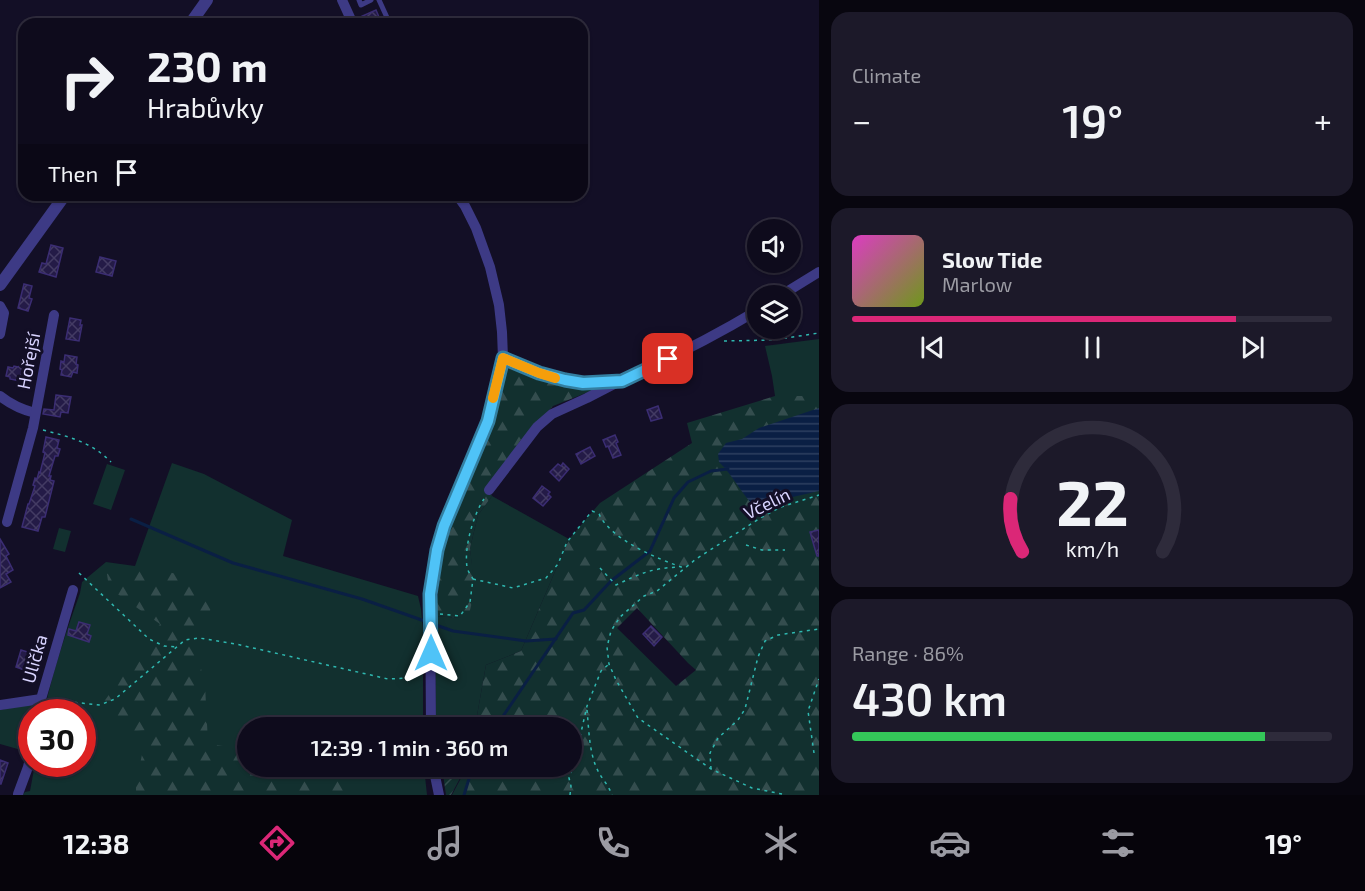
<!DOCTYPE html>
<html lang="en">
<head>
<meta charset="utf-8">
<style>
	body { margin:0; font-family:"Exo 2",sans-serif; background:#1c1929; color:#f1f3f6; height:100vh; display:flex; flex-direction:column; font-size:22px; white-space:nowrap }
	* { box-sizing:border-box; margin:0 }
	p { font-size:20px; color:#9b9ba3 }
	.icon { flex:none; width:33px; height:33px; fill:none; stroke:currentColor; stroke-width:2; stroke-linecap:round; stroke-linejoin:round }
	.map { position:relative; flex:1; overflow:hidden }
	.side { display:flex; flex-direction:column; gap:12px; padding:12px; background:#08060f; width:546px }
	.side>* { flex:none }
	.top-card { position:absolute; left:18px; top:18px; width:570px; height:183px; border-radius:18px; box-shadow:0 2px 4px #0004,0 0 0 2px #2e2b3b; background:#0e0b1c; color:#f1f3f6; overflow:hidden }
	.fabs { position:absolute; left:747px; top:219px; display:grid; gap:12px }
	.fabs a { display:grid; place-items:center; width:54px; height:54px; border-radius:50%; background:#0e0b1c; box-shadow:0 2px 4px #0004,0 0 0 2px #2e2b3b; font-size:30px }
	.speed { position:absolute; left:18px; top:699px; display:flex; gap:12px; font-size:30px; font-weight:700; text-align:center }
	.speed>* { display:grid; place-content:center; width:78px; height:78px; border-radius:50%; background:#0e0b1c; box-shadow:0 2px 4px #0004,0 0 0 2px #2e2b3b; line-height:1 }
	.speed .limit { border:9px solid #d22; background:#fff; color:#111 }
	.pin { position:absolute; display:grid; place-items:center; width:51px; height:51px; color:#fff; margin:-26px; border-radius:12px; box-shadow:0 3px 9px #0006 }
	.me { position:absolute; width:66px; margin:-33px; rotate:0deg; stroke-linejoin:round; filter:drop-shadow(0 0 4px #0008) }
	.turn { display:flex; align-items:center; gap:21px; height:126px; padding:0 30px; font-size:27px }
	.turn .icon { width:78px; height:78px; stroke-width:2.5 }
	.turn b { display:block; font-size:42px; line-height:51px }
	.then { display:flex; align-items:center; height:57px; padding:0 30px; background:#0003; gap:12px; font-size:22px }
	.big { font-size:45px; font-weight:600; line-height:1.1 }
	.side .widget { flex:1; display:flex; flex-direction:column; justify-content:center; gap:9px; min-width:0; padding:0 21px; border-radius:18px; background:#1c1929 }
	.side .dial { align-items:center; gap:0 }
	.dial svg { height:156px; overflow:visible; fill:none; stroke:#2e2b3b; stroke-width:7; stroke-linecap:round; text-anchor:middle }
	.dial text { fill:#f1f3f6; stroke:none }
	.song { display:flex; align-items:center; gap:18px }
	.cover { width:72px; height:72px; border-radius:9px; background:linear-gradient(135deg,hsl(310 70% 55%),hsl(80 70% 35%)) }
	.played { height:6px; border-radius:3px; background:linear-gradient(90deg,#db2777 80%,#2e2b3b 80%) }
	.keys { display:flex; justify-content:space-around; direction:ltr }
	.heat { display:flex; justify-content:space-between; align-items:center; font-size:33px; direction:ltr }
	.charge { height:9px; border-radius:4px; background:linear-gradient(90deg,#34c759 86%,#2e2b3b 0) }
	.trip { position:absolute; left:237px; top:717px; width:345px; height:60px; border-radius:30px; background:#0e0b1c; box-shadow:0 2px 4px #0004,0 0 0 2px #2e2b3b; font-weight:600; line-height:60px; text-align:center }
	.tabs { display:flex; height:96px; justify-content:space-around; align-items:center; background:#06040b; color:#9b9ba3 }
	.tabs .icon { width:42px; height:42px }
	.tabs .current { color:#db2777 }
	.tabs b { font-size:27px; color:#f1f3f6 }
	main { display:flex; flex:1; min-height:0 }
	.map>svg:first-child { display:block }
</style>
</head>
<body>
<main>
<div class="map">
<svg width="819" height="795" viewBox="0 0 819 795">
	<defs>
		<pattern id="forest-firs" width="22" height="20" patternUnits="userSpaceOnUse" patternTransform="scale(1.5)"><rect width="22" height="20" fill="#12302f"/><path d="M5 1l3.5 6h-7zM16 11l3.5 6h-7z" fill="#344d4e"/></pattern>
		<pattern id="garden-furrows" width="10" height="10" patternUnits="userSpaceOnUse" patternTransform="scale(1.5)"><rect width="10" height="10" fill="#12302f"/><path d="M-1 1l2-2M0 10L10 0M9 11l2-2" fill="none" stroke="#344d4e"/></pattern>
		<pattern id="water-rules" width="6" height="5" patternUnits="userSpaceOnUse" patternTransform="scale(1.5)"><rect width="6" height="5" fill="#0a1f44"/><path d="M0 2.5h6" fill="none" stroke="#2d3f60"/></pattern>
		<pattern id="building-cross-hatch" width="8" height="8" patternUnits="userSpaceOnUse" patternTransform="scale(1.5)"><rect width="8" height="8" fill="#241b47"/><path d="M0 0l8 8M0 8l8-8" fill="none" stroke="#433b63"/></pattern>
	</defs>
	<rect width="100%" height="100%" fill="#130f26"/>
	<g fill="#12302f">
		<polygon points="819,339 819,396 775,396 772,376 765,346"/>
		<path d="M172,463L204,474L292,520L283,556L418,596L421,609L425,649L423,663V727L248,728V766L424,767L427,795H22L25,792L30,791L35,764H82V712H44C53,671 66,632 80,593L82,582L106,562L135,566Z"/>
		<polygon points="107,464 125,470 111,510 93,504"/>
		<polygon points="492,496 569,539 521,651 486,665 475,727 436,727 435,616 460,618 474,590 470,548 478,515"/>
		<polygon points="59,528 71,531 65,552 53,549"/>
		<polygon points="35,703 35,712 32,712 31,730 28,752 0,744 0,710"/>
	</g>
	<g fill="url(#forest-firs)" fill-rule="evenodd">
		<polygon points="507,368 557,384 601,387 553,406 520,441 488,488 492,496 478,515 470,548 475,590 469,614 460,618 435,616 444,544 495,417"/>
		<path d="M775,396H819V795H452L467,767L572,766V728L475,727L486,665L521,651L569,539L600,503L692,443L687,423ZM637,608L688,663L696,670L676,686L617,628Z"/>
		<polygon points="134,566 189,576 214,602 195,644 205,685 208,743 247,751 248,766 311,767 333,773 370,795 136,795 136,784 147,730 127,732 112,721 103,703 160,624 109,588 107,574 120,567"/>
	</g>
	<polygon fill="url(#garden-furrows)" points="442,767 466,767 451,795 446,795"/>
	<path fill="url(#water-rules)" d="M819,408V491L775,501L758,510C742,496 734,476 719,462L718,454L726,443L742,439L759,428Z"/>
	<g fill="none" stroke-linecap="round" stroke-linejoin="round">
		<g stroke="#0a1f44" stroke-width="3">
			<polyline points="131,519 233,563 362,599 453,631 526,641 556,639"/>
			<polyline points="495,728 573,613 584,610 611,581 650,551 674,498 688,482 711,471 728,469"/>
			<polyline points="464,795 473,766"/>
		</g>
	</g>
	<g fill="url(#building-cross-hatch)" stroke="#3b2d73" stroke-width="1.5">
		<polygon points="376,10 382,24 364,24 360,17"/>
		<polygon points="51,245 63,248 56,277 39,272 42,263 46,264"/>
		<polygon points="100,257 116,261 112,276 96,272"/>
		<polygon points="24,284 32,286 29,298 32,299 28,311 18,308"/>
		<polygon points="70,318 81,320 80,325 82,325 79,341 66,339"/>
		<polygon points="65,355 77,357 76,364 78,365 77,373 73,372 71,377 61,375 62,370 60,369 61,361 64,362"/>
		<polygon points="22,364 24,373 27,373 25,382 10,379 10,377 6,376 8,367 13,368 14,366 18,367"/>
		<polygon points="56,395 71,397 68,413 61,412 60,417 43,414 44,409 54,410"/>
		<polygon points="658,406 662,418 651,421 647,410"/>
		<polygon points="615,435 618,442 616,443 621,455 613,458 608,446 606,447 603,440"/>
		<polygon points="46,437 59,440 57,448 60,449 58,456 55,456 49,476 51,476 50,480 54,481 45,517 42,517 38,531 22,527 28,504 29,504 35,486 33,485 35,478 37,479 39,472 40,473 45,453 43,452"/>
		<polygon points="590,447 595,456 581,464 576,454"/>
		<polygon points="563,463 569,469 559,481 550,472 558,464 561,466"/>
		<polygon points="542,486 550,492 548,494 551,497 543,506 533,498"/>
		<polygon points="819,530 819,556 817,556 810,532"/>
		<polygon points="0,539 9,554 6,556 13,570 6,574 11,582 0,588"/>
		<polygon points="79,622 90,625 87,634 91,636 89,642 68,635 69,629 76,631"/>
		<polygon points="651,626 662,637 654,646 643,634"/>
		<polygon points="21,650 37,655 30,672 16,667"/>
		<polygon points="0,760 8,763 1,784 0,784"/>
	</g>
	<g fill="none" stroke-linecap="round" stroke-linejoin="round">
		<g stroke="#2fb8b0" stroke-width="1.5" stroke-dasharray="3 4.5" stroke-linecap="butt">
			<polyline points="724,341 773,340 819,333"/>
			<path d="M43,430C70,437 91,442 111,462"/>
			<polyline points="746,545 762,550 785,550"/>
			<path d="M600,568L616,585C639,574 652,568 679,567"/>
			<polyline points="79,573 149,639 164,646 176,647"/>
			<path d="M473,579L513,588L546,578L558,564L567,542L592,511L599,514C611,540 658,559 684,568"/>
			<path d="M440,614L460,616L470,602L473,579C471,575 468,572 467,567C464,548 473,515 484,499"/>
			<polyline points="52,700 100,705 115,699 185,640 199,638 236,644 388,679 410,678 421,675"/>
			<path d="M587,710C589,730 589,753 598,771C602,779 609,786 612,795"/>
			<polyline points="814,753 808,711 819,679"/>
			<polyline points="711,769 710,753 718,738 738,720 745,709 758,657 765,641 778,635 819,629"/>
			<polyline points="782,794 752,788 711,769 638,718 616,680 609,664 607,647 611,631 620,617 644,596 657,591 696,559 762,517 781,507 819,495"/>
			<polyline points="570,795 571,786 569,778 575,759 587,706 601,671 609,664"/>
		</g>
		<g stroke="#3d3a85" stroke-width="5">
			<polyline points="359,0 361,5 371,0"/>
			<polyline points="379,0 390,24"/>
		</g>
		<g stroke="#3d3a85" stroke-width="10">
			<polyline points="342,0 353,24"/>
			<polyline points="780,296 819,272"/>
			<polyline points="0,306 4,313 0,334"/>
			<path d="M503,358C540,375 578,387 619,381C628,379 639,373 648,368C685,351 723,331 758,310"/>
			<path d="M0,396C10,404 23,410 35,413"/>
			<polyline points="489,490 537,427 552,414 587,398 616,383"/>
			<polyline points="7,522 33,428 54,315"/>
			<polyline points="0,705 41,699 73,590"/>
			<polyline points="38,712 41,699"/>
			<polyline points="431,728 430,594 437,550 444,526 488,421 503,358 502,332 499,305 490,267 476,228 465,206 457,195"/>
			<polyline points="433,766 439,795"/>
			<polyline points="18,794 28,767 32,750"/>
		</g>
		<g stroke="#3d3a85" stroke-width="12">
			<polyline points="190,24 207,0"/>
			<polyline points="0,285 65,195"/>
		</g>
	</g>
	<g fill="none" stroke-linecap="round" stroke-linejoin="round">
		<defs>
			<polyline id="route" points="431,653 430,594 437,550 444,526 488,421 503,358 539,373 565,380 583,383 622,381 668,359"/>
		</defs>
		<use href="#route" stroke="#337fa1" stroke-width="15"/>
		<use href="#route" stroke="#4fc3f7" stroke-width="10"/>
		<polyline stroke="#f59e0b" stroke-width="10" points="493,398 503,358 539,373 555,378"/>
	</g>
	<g text-anchor="middle" stroke-width="6" stroke-linejoin="round" paint-order="stroke">
		<g font-size="18" fill="#d9d4ff" stroke="#130f26">
			<text transform="translate(29 361) rotate(-79)" y="6">Hořejší</text>
			<text transform="translate(767 504) rotate(-26)" y="6">Včelín</text>
			<text transform="translate(35 659) rotate(-74)" y="6">Ulička</text>
		</g>
	</g>
</svg>
<div class="fabs">
<a><svg class="icon" aria-label="sound" viewBox="0 0 24 24"><path d="M4 9h4l5-4v14l-5-4H4zM17 9q2 3 0 6"/></svg></a>
<a><svg class="icon" aria-label="layers" viewBox="0 0 24 24"><path d="M12 4l9 5-9 5-9-5zM3 14l9 5 9-5"/></svg></a>
</div>
<div class="speed"><div class="limit">30</div></div>
<div class="pin" style="left:668px;top:359px;background:#d93025"><svg class="icon" aria-label="arrive" viewBox="0 0 24 24"><path d="M6 21V4h12l-3 4 3 4H6"/></svg></div>
<svg class="me" style="left:431px;top:653px" viewBox="-20 -20 40 40"><path d="M0-17L14 15 0 8-14 15z" fill="#4fc3f7" stroke="#fff" stroke-width="4"/></svg>
<div class="trip">12:39 · 1 min · 360 m</div>
<div class="top-card">
<div class="turn"><svg class="icon" aria-label="right" viewBox="0 0 24 24"><path d="M7 20v-9h11M14 6l5 5-5 5"/></svg><div><b>230 m</b>Hrabůvky</div></div>
<div class="then">Then<svg class="icon" aria-label="arrive" viewBox="0 0 24 24"><path d="M6 21V4h12l-3 4 3 4H6"/></svg></div>
</div>
</div>
<section class="side">
<div class="widget"><p>Climate</p>
<div class="heat"><a>−</a><b class="big">19°</b><a>+</a></div>
</div>
<div class="widget">
<div class="song"><i class="cover"></i><div><b>Slow Tide</b><p>Marlow</p></div></div>
<div class="played"></div>
<div class="keys"><svg class="icon" aria-label="previous" viewBox="0 0 24 24"><path d="M18 5L8 12l10 7zM5 5v14"/></svg><svg class="icon" aria-label="pause" viewBox="0 0 24 24"><path d="M8 5v14M16 5v14"/></svg><svg class="icon" aria-label="next" viewBox="0 0 24 24"><path d="M6 5l10 7-10 7zM19 5v14"/></svg></div>
</div>
<div class="widget dial"><svg viewBox="0 0 100 80">
<path d="M14 69A42 42 0 1 1 86 69"/>
<path d="M14 69A42 42 0 0 1 8 42" stroke="#db2777"/>
<text x="50" y="56" font-size="32" font-weight="700">22</text>
<text x="50" y="72" font-size="11">km/h</text>
</svg></div>
<div class="widget"><p>Range · 86%</p><b class="big">430 km</b><div class="charge"></div></div>
</section>
</main>
<nav class="tabs">
<b>12:38</b>
<svg class="icon current" aria-label="directions" viewBox="0 0 24 24"><path d="M12 3l9 9-9 9-9-9zM9 14v-3h6M13 9l2 2-2 2"/></svg>
<svg class="icon" aria-label="music" viewBox="0 0 24 24"><path d="M9 18V5l10-2v13"/><circle cx="6" cy="18" r="3"/><circle cx="16" cy="16" r="3"/></svg>
<svg class="icon" aria-label="phone" viewBox="0 0 24 24"><path d="M5 4h4l2 5-3 2q2 4 5 5l2-3 5 2v4C11 20 4 13 5 4z"/></svg>
<svg class="icon" aria-label="climate" viewBox="0 0 24 24"><path d="M12 3v18M4 7l16 10M4 17L20 7"/></svg>
<svg class="icon" aria-label="car" viewBox="0 0 24 24"><path d="M5 17H2v-5l4-1 3-4h7l3 4 3 1v5h-3M9 17h6M6 11h13"/><circle cx="7" cy="17" r="2"/><circle cx="17" cy="17" r="2"/></svg>
<svg class="icon" aria-label="filters" viewBox="0 0 24 24"><path d="M4 7h16M4 17h16"/><circle cx="9" cy="7" r="2"/><circle cx="15" cy="17" r="2"/></svg>
<b>19°</b>
</nav>
</body>
</html>
